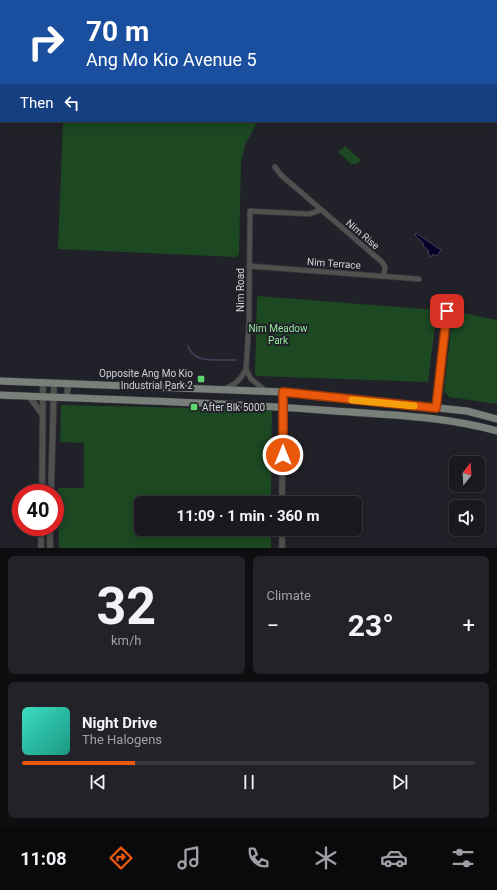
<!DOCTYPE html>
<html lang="en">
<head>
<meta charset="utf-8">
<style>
	body { margin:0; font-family:Roboto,sans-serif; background:#222228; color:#f1f3f6; height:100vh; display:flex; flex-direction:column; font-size:15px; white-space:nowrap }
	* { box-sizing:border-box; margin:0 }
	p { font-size:13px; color:#9fa0a4 }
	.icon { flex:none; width:22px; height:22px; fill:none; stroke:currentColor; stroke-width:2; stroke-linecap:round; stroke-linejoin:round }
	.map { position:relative; height:548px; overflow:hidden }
	.side { display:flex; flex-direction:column; gap:8px; padding:8px; background:#0e0e11; flex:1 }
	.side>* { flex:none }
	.guide { position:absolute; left:0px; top:0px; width:497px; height:122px; box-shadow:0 2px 10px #0003,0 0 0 1px #37383d; background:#1a4fa0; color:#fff; overflow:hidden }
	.needle { width:26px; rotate:18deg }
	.controls { position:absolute; left:449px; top:456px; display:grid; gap:8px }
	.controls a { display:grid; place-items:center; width:36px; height:36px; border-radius:6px; background:#19191f; box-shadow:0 2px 10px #0003,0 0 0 1px #37383d; font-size:20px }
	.speed { position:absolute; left:12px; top:484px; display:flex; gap:8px; font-size:20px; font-weight:700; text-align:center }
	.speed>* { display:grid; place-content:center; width:52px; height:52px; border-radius:50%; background:#19191f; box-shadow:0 2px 10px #0003,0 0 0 1px #37383d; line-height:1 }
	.speed .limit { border:6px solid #d22; background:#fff; color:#111 }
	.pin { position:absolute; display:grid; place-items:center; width:34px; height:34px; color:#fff; margin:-17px; border-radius:8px; box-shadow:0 2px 6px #0006 }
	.me { position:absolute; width:44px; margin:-22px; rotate:0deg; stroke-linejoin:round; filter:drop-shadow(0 0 3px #0008) }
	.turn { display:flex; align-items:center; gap:14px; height:84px; padding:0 20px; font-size:18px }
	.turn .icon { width:52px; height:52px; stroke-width:2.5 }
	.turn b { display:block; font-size:28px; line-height:34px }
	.then { display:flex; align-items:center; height:38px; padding:0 20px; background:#0003; gap:8px; font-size:15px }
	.big { font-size:30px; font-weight:700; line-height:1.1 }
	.side .tile { flex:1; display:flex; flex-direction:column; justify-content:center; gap:6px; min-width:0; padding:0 14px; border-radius:6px; background:#222228 }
	.side .dial { align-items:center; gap:0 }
	.dial b { font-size:52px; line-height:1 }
	.song { display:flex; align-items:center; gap:12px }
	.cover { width:48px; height:48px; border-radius:6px; background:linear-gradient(135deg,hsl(170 70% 55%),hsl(170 70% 35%)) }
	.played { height:4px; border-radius:2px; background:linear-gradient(90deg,#ea580c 25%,#37383d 25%) }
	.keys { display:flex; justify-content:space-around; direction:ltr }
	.heat { display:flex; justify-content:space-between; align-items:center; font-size:22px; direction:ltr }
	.side .tiles { flex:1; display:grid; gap:8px; grid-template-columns:1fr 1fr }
	.tile:last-child { grid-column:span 2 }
	.trip { position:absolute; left:134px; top:496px; width:228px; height:40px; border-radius:6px; background:#19191f; box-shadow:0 2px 10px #0003,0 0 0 1px #37383d; font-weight:700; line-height:40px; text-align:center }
	.dock { display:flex; height:64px; justify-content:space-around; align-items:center; background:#0a0a0c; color:#9fa0a4 }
	.dock .icon { width:28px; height:28px }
	.dock .selected { color:#ea580c }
	.dock b { font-size:18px; color:#f1f3f6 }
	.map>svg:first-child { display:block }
</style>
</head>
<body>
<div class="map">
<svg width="497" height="548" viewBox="0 0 497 548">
	<rect width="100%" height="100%" fill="#212129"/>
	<g fill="#1c4822">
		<polygon points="63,121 258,121 246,143 241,162 239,254 236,257 58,249"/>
		<polygon points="345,146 361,160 357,164 351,164 338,152"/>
		<polygon points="257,296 437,310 428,382 257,376 255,374"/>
		<polygon points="453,311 497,320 497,404 449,397 444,391"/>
		<polygon points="61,405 272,410 271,503 141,503 141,529 271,529 271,548 59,548 58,488 84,488 84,443 60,442"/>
	</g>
	<polygon fill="#080028" stroke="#453f5d" points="416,233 441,250 437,256 433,254 431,257 428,253 429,251 423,246 424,244 415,235"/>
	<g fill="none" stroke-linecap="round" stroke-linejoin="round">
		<path stroke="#453f5d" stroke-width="1.5" d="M188,346C194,365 220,359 237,360"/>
		<defs>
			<g id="minor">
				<polyline points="273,0 273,1"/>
				<polyline points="344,0 344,1"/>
				<polyline points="184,1 186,0"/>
				<polyline points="385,1 387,0"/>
				<polyline points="275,167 281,175 382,262 385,267 384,276"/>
				<polyline points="249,266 419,279"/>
				<polyline points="246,369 249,321 250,211 309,214 321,210"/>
				<path d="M225,389C235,384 241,380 246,369L251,379L266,391"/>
				<polyline points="436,408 447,311"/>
			</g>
			<g id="tertiary">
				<polyline points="29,396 42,414"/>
				<polyline points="67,398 68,383"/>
				<polyline points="42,493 43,382"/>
				<polyline points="51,493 54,383"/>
				<polyline points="282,503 283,392"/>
				<polyline points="41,548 41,527"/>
				<polyline points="50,548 50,527"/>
				<polyline points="282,548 282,529"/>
			</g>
			<g id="primary">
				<polyline points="0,381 283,392 467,411 497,419"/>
				<path d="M0,395C112,400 224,402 335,411C389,415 445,416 497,431"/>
			</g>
		</defs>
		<use href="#minor" stroke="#3d3d45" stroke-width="6"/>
		<use href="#tertiary" stroke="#3d3d45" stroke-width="7"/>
		<use href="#primary" stroke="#3d3d45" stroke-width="8"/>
		<use href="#minor" stroke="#4e514e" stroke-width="4.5"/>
		<use href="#tertiary" stroke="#4e514e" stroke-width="5.5"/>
		<use href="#primary" stroke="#798079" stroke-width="7"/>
	</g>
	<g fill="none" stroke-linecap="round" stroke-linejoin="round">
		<defs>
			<polyline id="route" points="283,455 283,392 436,408 447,311"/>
		</defs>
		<use href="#route" stroke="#983908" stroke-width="10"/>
		<use href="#route" stroke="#ea580c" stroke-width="7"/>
		<polyline stroke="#f59e0b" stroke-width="7" points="352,400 414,406"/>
	</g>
	<g fill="#5cd56d" stroke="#212129" stroke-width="1.5">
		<rect x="197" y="375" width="8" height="8" rx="2"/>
		<rect x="190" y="403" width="8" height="8" rx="2"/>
	</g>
	<g text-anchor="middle" stroke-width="4" stroke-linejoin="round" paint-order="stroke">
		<g font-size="10" fill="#d2d3d8" stroke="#212129">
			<text transform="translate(363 234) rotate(41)" y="4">Nim Rise</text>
			<text transform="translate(334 263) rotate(4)" y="4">Nim Terrace</text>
			<text transform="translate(240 290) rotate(-90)" y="4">Nim Road</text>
		</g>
		<g font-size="10" fill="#97ea9e" stroke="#212129">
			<text x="278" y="332">Nim Meadow<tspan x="278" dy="12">Park</tspan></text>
		</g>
		<g font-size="10" fill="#d2d3d8" stroke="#212129" text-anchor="end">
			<text x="193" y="377">Opposite Ang Mo Kio<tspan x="193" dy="12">Industrial Park 2</tspan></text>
			<text x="202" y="411" text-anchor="start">After Blk 5000</text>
		</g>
	</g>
</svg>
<div class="controls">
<a><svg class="needle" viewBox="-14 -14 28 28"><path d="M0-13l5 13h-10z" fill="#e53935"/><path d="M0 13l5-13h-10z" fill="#9fa0a4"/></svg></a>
<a><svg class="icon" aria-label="sound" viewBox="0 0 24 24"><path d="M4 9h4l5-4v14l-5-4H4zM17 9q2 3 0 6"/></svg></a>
</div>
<div class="speed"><div class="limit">40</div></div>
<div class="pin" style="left:447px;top:311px;background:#d93025"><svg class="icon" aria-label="arrive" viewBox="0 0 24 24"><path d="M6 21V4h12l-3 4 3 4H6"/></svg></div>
<svg class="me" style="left:283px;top:455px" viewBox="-20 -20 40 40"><circle r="17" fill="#ea580c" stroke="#fff" stroke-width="3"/><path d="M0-11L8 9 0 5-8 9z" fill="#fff"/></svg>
<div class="trip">11:09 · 1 min · 360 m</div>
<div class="guide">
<div class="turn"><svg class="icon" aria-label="right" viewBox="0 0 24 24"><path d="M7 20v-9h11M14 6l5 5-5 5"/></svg><div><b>70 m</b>Ang Mo Kio Avenue 5</div></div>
<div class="then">Then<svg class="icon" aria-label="left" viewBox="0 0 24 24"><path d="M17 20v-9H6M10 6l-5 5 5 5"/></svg></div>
</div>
</div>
<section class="side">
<div class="tiles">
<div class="tile dial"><b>32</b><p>km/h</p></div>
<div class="tile"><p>Climate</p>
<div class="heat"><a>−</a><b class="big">23°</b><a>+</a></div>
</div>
<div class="tile">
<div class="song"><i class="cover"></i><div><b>Night Drive</b><p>The Halogens</p></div></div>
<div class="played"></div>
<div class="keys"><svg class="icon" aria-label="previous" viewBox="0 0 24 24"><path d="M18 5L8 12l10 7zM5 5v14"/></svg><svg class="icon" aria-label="pause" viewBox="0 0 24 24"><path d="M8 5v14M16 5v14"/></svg><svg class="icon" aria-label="next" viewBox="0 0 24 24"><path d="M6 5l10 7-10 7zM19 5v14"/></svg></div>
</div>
</div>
</section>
<nav class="dock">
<b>11:08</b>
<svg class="icon selected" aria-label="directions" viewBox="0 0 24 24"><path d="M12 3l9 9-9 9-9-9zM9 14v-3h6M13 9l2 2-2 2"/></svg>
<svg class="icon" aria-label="music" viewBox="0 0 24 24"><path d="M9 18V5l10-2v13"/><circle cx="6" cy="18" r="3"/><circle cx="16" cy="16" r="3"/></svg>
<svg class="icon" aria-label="phone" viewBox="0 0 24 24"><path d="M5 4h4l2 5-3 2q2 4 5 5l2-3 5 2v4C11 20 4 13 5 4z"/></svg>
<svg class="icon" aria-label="climate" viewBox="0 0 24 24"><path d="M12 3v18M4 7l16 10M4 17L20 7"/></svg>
<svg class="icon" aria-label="car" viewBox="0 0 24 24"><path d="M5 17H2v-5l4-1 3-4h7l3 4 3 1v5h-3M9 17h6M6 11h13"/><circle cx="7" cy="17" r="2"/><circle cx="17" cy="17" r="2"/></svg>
<svg class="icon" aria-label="filters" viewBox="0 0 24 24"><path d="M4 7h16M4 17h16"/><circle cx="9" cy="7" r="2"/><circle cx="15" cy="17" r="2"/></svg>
</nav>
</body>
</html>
